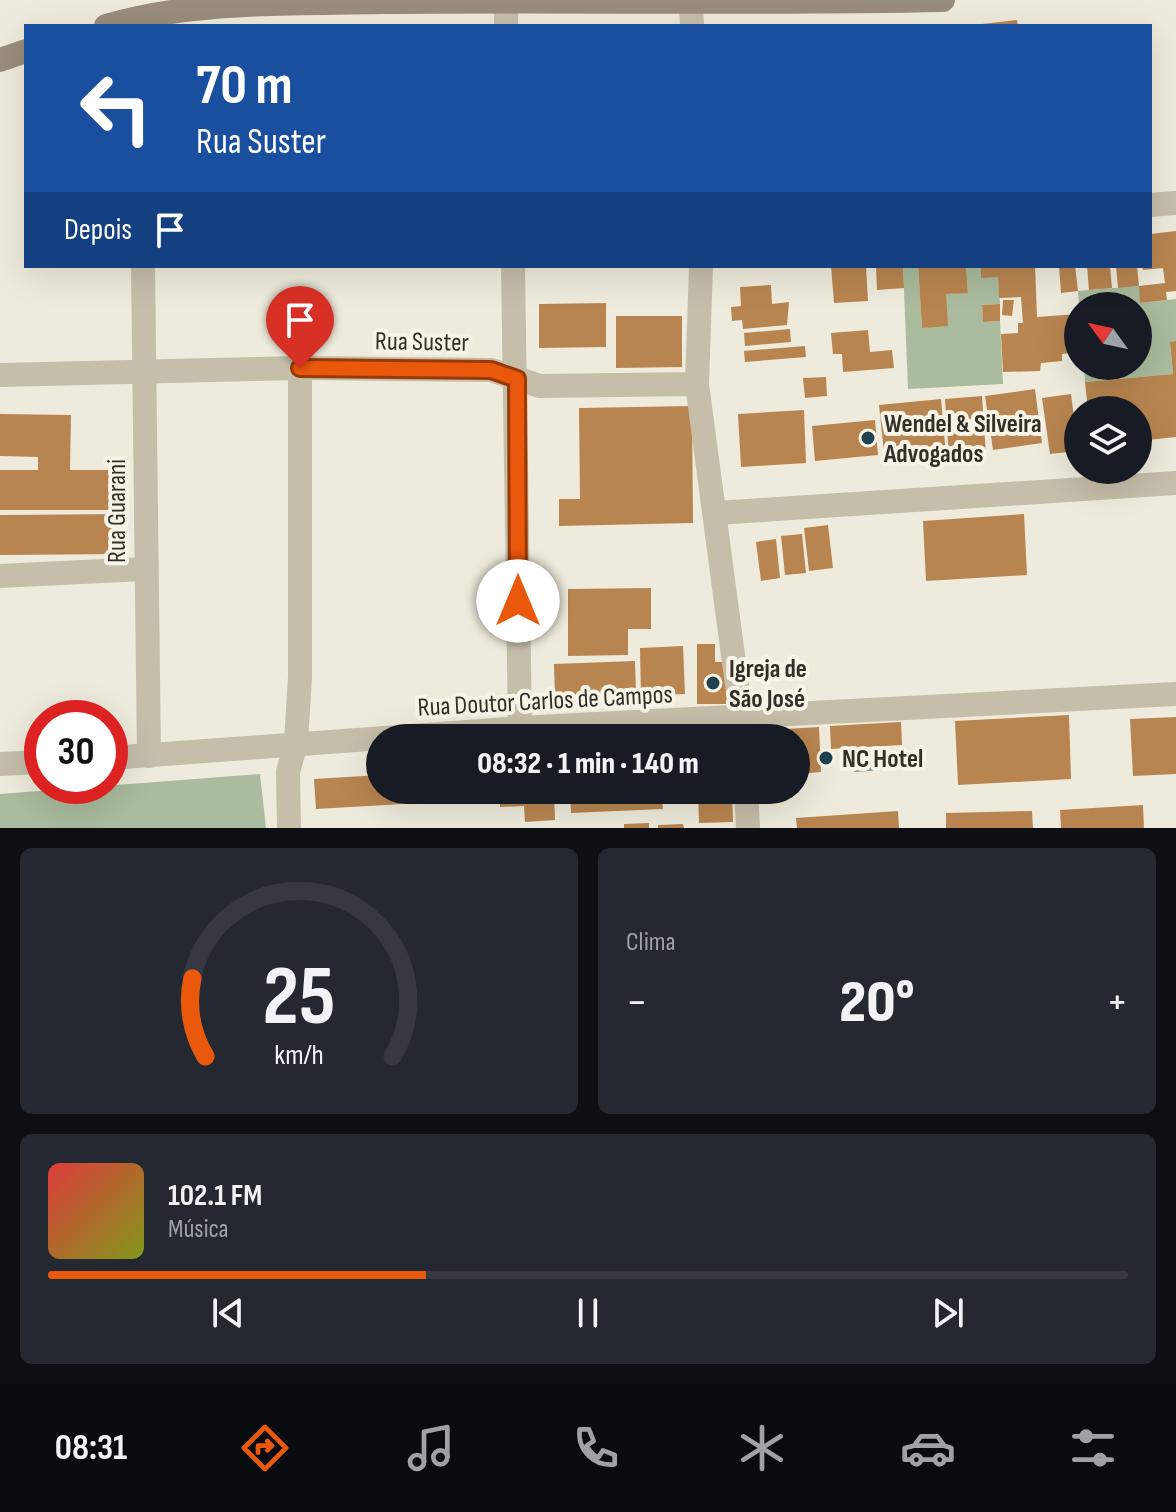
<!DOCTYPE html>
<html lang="pt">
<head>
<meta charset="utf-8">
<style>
	body { margin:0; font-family:"Sofia Sans Condensed",sans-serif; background:#242831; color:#f1f3f6; height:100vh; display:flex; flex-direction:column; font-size:30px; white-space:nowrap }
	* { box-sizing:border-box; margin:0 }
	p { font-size:26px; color:#9ea1a6 }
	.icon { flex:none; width:44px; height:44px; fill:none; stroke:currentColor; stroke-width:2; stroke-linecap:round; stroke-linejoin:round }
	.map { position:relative; height:828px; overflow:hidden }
	.details { display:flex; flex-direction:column; gap:20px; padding:20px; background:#0d0f14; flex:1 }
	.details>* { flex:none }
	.top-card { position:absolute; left:24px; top:24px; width:1128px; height:244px; border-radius:0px; box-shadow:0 8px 32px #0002; background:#1a4fa0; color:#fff; overflow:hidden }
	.needle { width:52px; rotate:303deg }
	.buttons { position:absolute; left:1064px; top:292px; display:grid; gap:16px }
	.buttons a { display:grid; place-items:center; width:88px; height:88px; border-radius:50%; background:#171b24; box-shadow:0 8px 32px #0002; font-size:40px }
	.speed { position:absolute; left:24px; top:700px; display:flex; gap:16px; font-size:40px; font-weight:700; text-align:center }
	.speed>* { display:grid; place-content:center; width:104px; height:104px; border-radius:50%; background:#171b24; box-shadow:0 8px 32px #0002; line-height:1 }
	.speed .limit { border:12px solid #d22; background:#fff; color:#111 }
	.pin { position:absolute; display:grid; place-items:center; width:68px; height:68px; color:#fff; margin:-82px -34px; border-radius:50% 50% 50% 0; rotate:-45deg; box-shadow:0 0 8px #0007 }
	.pin .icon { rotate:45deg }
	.me { position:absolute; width:88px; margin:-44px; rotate:0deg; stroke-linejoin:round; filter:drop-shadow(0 0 6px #0008) }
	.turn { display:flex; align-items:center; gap:28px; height:168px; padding:0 40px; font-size:36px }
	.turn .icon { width:104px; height:104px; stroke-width:2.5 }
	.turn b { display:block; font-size:56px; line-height:68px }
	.then { display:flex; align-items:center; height:76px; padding:0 40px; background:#0003; gap:16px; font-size:30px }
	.big { font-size:60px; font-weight:800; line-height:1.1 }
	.details .tile { flex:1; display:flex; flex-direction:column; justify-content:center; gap:12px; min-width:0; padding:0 28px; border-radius:12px; background:#242831 }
	.details .dial { align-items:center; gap:0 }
	.dial svg { height:208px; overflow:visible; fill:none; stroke:#363941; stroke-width:7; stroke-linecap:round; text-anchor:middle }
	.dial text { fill:#f1f3f6; stroke:none }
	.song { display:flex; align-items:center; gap:24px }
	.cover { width:96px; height:96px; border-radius:12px; background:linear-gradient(135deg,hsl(0 70% 55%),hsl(70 70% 35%)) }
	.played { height:8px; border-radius:4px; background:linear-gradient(90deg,#ea580c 35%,#363941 35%) }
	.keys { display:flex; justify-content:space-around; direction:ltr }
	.heat { display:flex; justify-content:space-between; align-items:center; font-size:44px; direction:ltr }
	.details .tiles { flex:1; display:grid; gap:20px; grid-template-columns:1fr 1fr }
	.tile:last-child { grid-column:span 2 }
	.trip { position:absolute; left:366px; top:724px; width:444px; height:80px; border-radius:40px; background:#171b24; box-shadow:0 8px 32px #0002; font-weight:800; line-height:80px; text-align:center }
	.tabs { display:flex; height:128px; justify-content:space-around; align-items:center; background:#090b0e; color:#9ea1a6 }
	.tabs .icon { width:56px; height:56px }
	.tabs .on { color:#ea580c }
	.tabs b { font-size:36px; color:#f1f3f6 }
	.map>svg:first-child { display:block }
</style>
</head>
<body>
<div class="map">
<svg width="1176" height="828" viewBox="0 0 1176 828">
	<rect width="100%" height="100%" fill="#efebdc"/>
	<g fill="#aabc9d">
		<polygon points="903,266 918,266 922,327 946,294 968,292 966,266 981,266 998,277 1000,304 982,305 983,322 1000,321 1003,384 908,389"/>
		<polygon points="1139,286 1141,303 1176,299 1176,341 1170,342 1173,374 1085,382 1084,366 1138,366 1138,306 1079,306 1078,291"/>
		<polygon points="260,774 266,828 0,828 0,794"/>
	</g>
	<polygon fill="#7e9ba8" points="884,751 884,770 854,772 854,752"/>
	<g fill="#b88550">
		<polygon points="1017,20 1018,26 982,26 982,24"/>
		<polygon points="1176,231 1176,291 1166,292 1167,300 1140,303 1139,286 1165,283 1163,268 1143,270 1142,266 1150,266 1150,234"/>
		<polygon points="831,266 866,266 868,301 834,303"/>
		<polygon points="876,266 903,266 904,288 877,290"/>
		<polygon points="918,266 966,266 968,293 946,294 948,326 922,328"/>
		<polygon points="981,266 1035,266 1037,317 1078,314 1078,352 1062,354 1062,361 1041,363 1040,371 1003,372 1001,334 1018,333 1018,323 1023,323 1021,297 999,298 998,277 981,278"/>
		<polygon points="1059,266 1075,266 1078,291 1061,293"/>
		<polygon points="1087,266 1110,266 1112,288 1089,290"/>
		<polygon points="1116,266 1137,266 1139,286 1118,288"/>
		<polygon points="771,285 772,304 789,302 787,325 743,329 742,320 732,321 731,307 741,306 740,287"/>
		<polygon points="1003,300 1014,300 1012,316 1002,315"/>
		<polygon points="606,303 606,347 539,348 539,304"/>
		<polygon points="1000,304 1000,321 983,322 982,305"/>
		<polygon points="616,316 682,316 682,367 616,368"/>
		<polygon points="790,329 791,342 745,346 744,333"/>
		<polygon points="868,330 870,352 892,350 894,368 843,372 842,354 833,354 831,333"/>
		<polygon points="1176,341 1176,437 1138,441 1138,410 1088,410 1085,382 1173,374 1170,342"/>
		<polygon points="805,346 806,357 745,362 744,351"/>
		<polygon points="826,377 827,396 805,398 803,378"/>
		<polygon points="1035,389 1042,443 993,450 985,396"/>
		<polygon points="1071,394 1078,451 1050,454 1042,398"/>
		<polygon points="982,396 986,455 949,458 945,399"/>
		<polygon points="941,399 946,455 885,462 879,405"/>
		<polygon points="692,406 693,523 559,526 559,499 580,499 579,408"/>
		<polygon points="804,410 806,463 741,467 738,414"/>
		<polygon points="0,414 71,415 70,470 118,470 118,510 0,510 0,470 38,470 38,457 0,456"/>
		<polygon points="875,420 878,455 815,461 812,426"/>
		<polygon points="125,514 125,554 0,555 0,515"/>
		<polygon points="1024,514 1027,575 926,581 923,521"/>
		<polygon points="828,525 833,568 809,571 804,528"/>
		<polygon points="802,534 806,573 785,575 781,536"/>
		<polygon points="776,539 780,578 761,581 756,542"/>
		<polygon points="651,588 651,629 628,629 628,655 568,656 568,589"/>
		<polygon points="697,644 715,644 715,662 728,662 729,704 697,704"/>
		<polygon points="683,646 685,694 641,696 640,648"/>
		<polygon points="635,661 636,694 555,697 554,664"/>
		<polygon points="1069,715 1071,779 958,785 955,721"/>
		<polygon points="1176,717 1176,774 1133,776 1130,719"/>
		<polygon points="901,722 902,745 831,749 830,726"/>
		<polygon points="819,727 821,772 796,774 796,738 768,738 768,730"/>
		<polygon points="716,733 716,738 697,738 696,734"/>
		<polygon points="380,775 380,790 472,790 472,800 316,809 314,779"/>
		<polygon points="483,790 554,790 555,820 525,822 524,806 500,807 500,800 484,801"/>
		<polygon points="570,790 661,790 663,809 571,813"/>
		<polygon points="698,790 732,790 733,822 699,823"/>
		<polygon points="1143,805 1144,828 1061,828 1060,810"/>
		<polygon points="898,811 899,828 797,828 796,818"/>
		<polygon points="1032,811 1033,828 946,828 946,813"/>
		<polygon points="649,823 649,828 624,828 624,824"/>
		<polygon points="683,824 684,828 658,828 658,825"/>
	</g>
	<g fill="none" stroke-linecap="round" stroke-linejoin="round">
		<g stroke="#c5bea9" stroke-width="24">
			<polyline points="506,0 506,26"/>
			<polyline points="691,3 692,26"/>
			<polyline points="1150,205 1176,203"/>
			<polyline points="143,266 149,756"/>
			<polyline points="513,266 520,728"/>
			<polyline points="701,266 697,384 744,738"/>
			<polyline points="0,375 300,368 491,370 540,386 697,384"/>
			<polyline points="716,513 1176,483"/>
			<polyline points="0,576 144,569"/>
			<polyline points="110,758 520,728 1176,694"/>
			<polyline points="0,764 42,762"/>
			<polyline points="746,790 748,828"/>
			<polyline points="289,828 288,772 296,743 300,677 300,368"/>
		</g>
		<g stroke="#998e7b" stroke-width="24">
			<path d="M106,26C195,0 290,4 383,2C570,0 756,4 943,0"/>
			<polyline points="0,60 26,51"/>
		</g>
	</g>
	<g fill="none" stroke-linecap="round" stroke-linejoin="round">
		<defs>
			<polyline id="route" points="300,368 491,370 517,379 518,601"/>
		</defs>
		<use href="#route" stroke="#983908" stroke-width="20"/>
		<use href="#route" stroke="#ea580c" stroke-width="14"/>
	</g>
	<g fill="#224150" stroke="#f7f4e7" stroke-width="3">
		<circle cx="868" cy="438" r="8"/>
		<circle cx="713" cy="683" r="8"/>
		<circle cx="826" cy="758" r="8"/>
	</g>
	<g text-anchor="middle" stroke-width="8" stroke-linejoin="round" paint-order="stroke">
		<g font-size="26" fill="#332f28" stroke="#f7f4e7">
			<text transform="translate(422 341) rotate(1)" y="9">Rua Suster</text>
			<text transform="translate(116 511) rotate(-90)" y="9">Rua Guarani</text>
			<text transform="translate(545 700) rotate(-3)" y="9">Rua Doutor Carlos de Campos</text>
		</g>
		<g font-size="26" font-weight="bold" fill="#332f28" stroke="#f7f4e7" text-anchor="start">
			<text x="884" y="432">Wendel &amp; Silveira<tspan x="884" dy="30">Advogados</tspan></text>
			<text x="729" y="677">Igreja de<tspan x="729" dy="30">São José</tspan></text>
			<text x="842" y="767">NC Hotel</text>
		</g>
	</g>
</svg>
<div class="buttons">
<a><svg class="needle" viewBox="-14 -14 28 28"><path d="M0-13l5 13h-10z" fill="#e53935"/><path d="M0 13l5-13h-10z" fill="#9ea1a6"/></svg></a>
<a><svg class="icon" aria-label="layers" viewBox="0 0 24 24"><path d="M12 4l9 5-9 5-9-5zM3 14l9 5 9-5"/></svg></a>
</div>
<div class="speed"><div class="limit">30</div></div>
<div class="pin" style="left:300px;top:368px;background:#d93025"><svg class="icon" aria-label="arrive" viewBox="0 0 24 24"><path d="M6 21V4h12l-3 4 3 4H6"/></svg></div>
<svg class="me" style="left:518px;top:601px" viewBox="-20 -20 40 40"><circle r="19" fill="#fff"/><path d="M0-13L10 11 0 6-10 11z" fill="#ea580c"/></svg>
<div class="trip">08:32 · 1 min · 140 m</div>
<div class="top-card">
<div class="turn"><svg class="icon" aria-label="left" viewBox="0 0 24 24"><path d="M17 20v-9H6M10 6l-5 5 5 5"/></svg><div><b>70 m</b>Rua Suster</div></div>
<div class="then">Depois<svg class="icon" aria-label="arrive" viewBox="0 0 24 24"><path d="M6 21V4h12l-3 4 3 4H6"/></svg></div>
</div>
</div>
<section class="details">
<div class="tiles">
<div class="tile dial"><svg viewBox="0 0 100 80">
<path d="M14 69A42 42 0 1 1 86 69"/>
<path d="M14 69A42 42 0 0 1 9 39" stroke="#ea580c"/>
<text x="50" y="56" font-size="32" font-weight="700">25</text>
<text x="50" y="72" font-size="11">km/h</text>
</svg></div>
<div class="tile"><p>Clima</p>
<div class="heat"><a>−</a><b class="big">20°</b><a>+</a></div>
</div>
<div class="tile">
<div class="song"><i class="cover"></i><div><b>102.1 FM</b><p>Música</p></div></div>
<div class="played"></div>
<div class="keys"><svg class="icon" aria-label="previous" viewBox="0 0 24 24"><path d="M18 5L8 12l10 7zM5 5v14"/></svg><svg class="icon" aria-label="pause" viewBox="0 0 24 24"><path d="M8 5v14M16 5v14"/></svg><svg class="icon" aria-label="next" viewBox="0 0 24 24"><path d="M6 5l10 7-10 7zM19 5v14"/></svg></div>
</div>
</div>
</section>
<nav class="tabs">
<b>08:31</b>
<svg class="icon on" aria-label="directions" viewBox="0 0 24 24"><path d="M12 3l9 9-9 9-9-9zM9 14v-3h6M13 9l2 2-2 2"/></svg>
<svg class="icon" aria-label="music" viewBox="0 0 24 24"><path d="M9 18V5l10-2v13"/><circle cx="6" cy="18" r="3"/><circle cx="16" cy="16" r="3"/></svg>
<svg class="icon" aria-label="phone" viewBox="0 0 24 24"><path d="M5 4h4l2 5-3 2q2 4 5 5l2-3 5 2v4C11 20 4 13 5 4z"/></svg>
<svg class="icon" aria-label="climate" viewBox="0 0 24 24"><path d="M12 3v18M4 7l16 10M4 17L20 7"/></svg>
<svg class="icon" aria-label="car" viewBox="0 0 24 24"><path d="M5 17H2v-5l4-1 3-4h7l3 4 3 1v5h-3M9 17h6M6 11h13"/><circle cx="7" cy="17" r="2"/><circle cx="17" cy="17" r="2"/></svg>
<svg class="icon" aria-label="filters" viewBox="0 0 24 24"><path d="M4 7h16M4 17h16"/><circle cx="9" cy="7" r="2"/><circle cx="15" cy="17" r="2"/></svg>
</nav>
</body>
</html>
